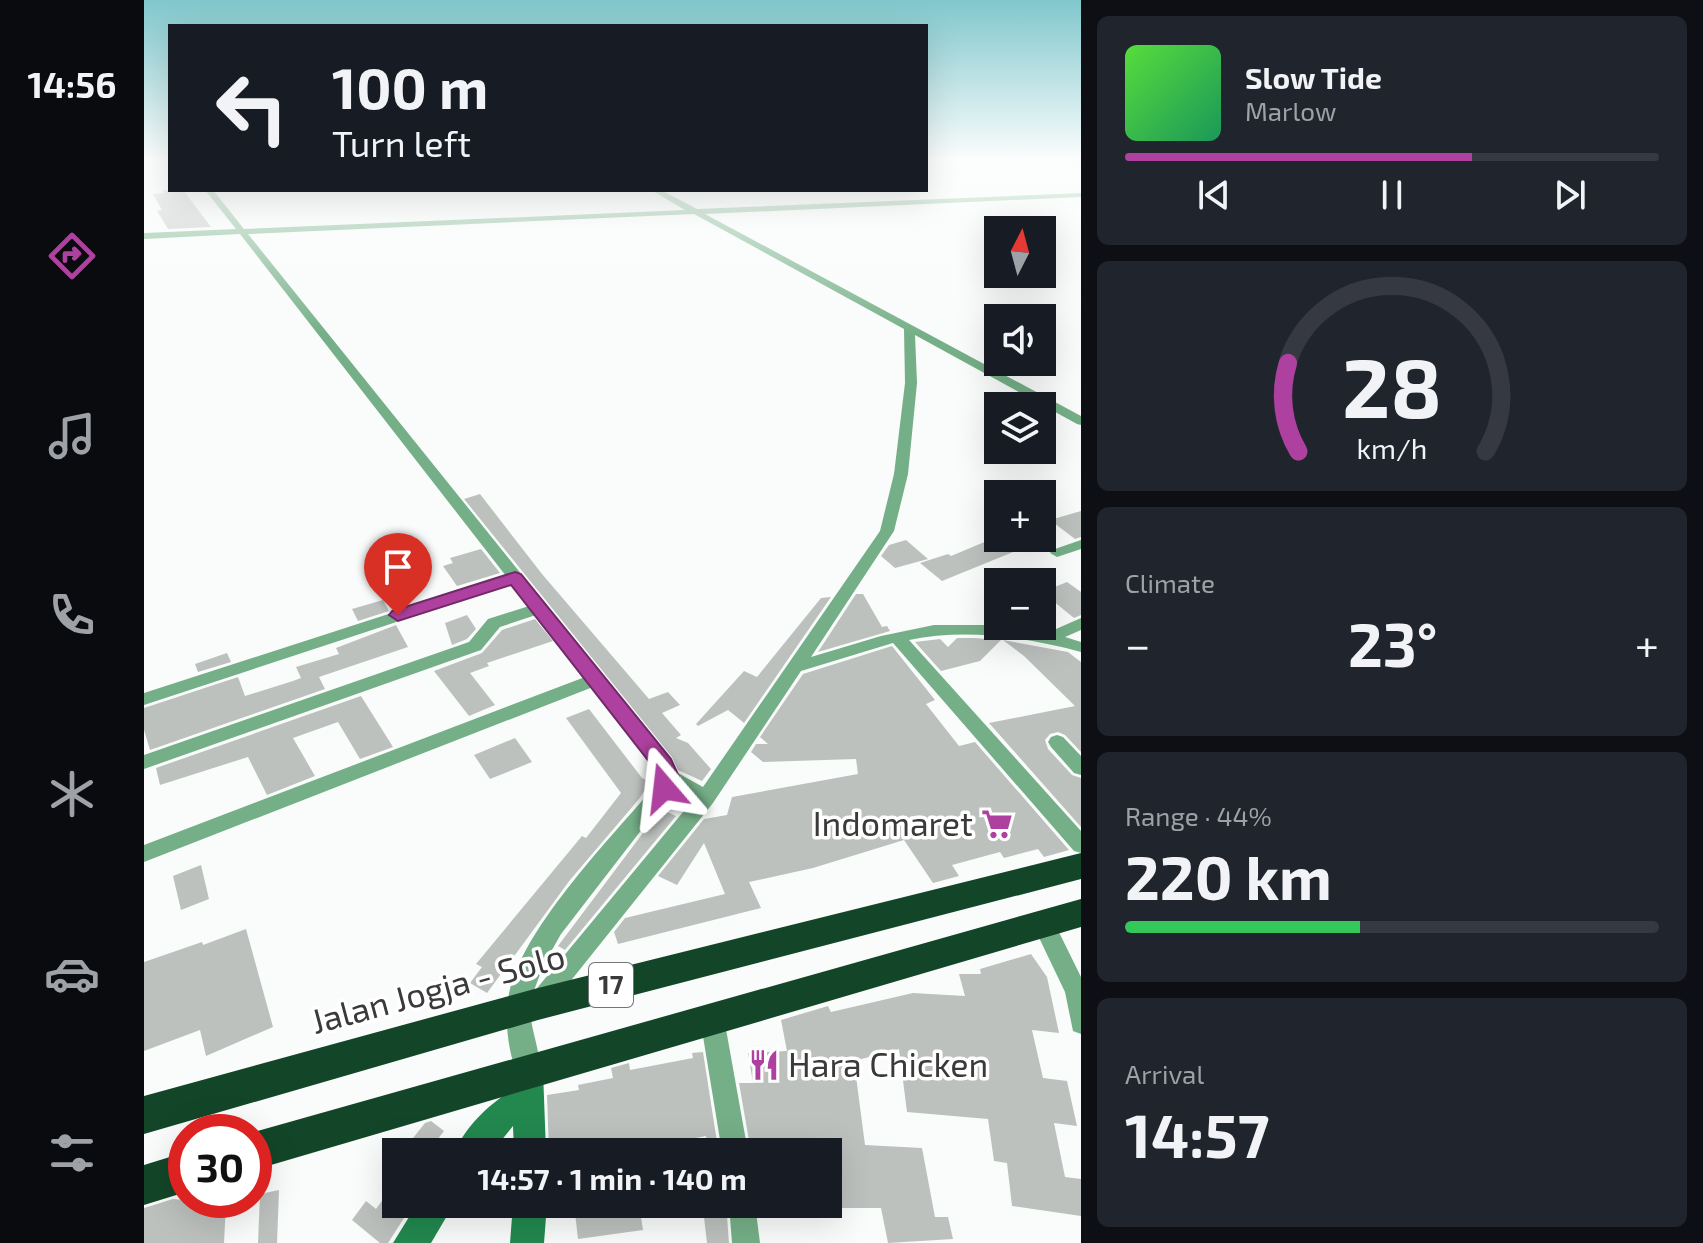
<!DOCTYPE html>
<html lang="en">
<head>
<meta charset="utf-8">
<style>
	body { margin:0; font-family:"Exo 2",sans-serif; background:#20242c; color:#f1f3f6; height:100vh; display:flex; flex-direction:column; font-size:30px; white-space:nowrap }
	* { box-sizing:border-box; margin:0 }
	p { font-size:26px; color:#9ea1a6 }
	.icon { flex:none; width:44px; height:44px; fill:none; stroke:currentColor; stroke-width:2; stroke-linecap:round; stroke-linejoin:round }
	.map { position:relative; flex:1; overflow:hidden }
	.panel { display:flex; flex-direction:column; gap:16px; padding:16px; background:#0d0f14; width:622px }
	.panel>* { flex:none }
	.guide { position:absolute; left:24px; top:24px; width:760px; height:168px; border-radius:0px; box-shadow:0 8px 32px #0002; background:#171b24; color:#f1f3f6; overflow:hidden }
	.needle { width:52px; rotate:6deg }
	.fabs { position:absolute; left:840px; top:216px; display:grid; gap:16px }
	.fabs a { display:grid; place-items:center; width:72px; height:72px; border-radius:0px; background:#171b24; box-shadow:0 8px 32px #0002; font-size:40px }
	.speed { position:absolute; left:24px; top:1114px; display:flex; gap:16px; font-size:40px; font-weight:700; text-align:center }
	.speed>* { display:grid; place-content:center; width:104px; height:104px; border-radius:50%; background:#171b24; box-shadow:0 8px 32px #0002; line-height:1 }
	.speed .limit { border:12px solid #d22; background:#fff; color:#111 }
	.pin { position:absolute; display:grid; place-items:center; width:68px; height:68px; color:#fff; margin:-82px -34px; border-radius:50% 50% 50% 0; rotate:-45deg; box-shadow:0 0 8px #0007 }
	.pin .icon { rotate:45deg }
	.me { position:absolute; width:88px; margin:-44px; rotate:343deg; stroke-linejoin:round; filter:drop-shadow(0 0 6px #0008) }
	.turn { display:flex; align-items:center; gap:28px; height:168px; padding:0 32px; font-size:36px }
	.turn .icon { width:104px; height:104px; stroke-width:2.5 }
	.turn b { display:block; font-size:56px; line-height:68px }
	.big { font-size:60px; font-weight:700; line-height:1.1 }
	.panel .tile { flex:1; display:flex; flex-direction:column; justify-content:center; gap:12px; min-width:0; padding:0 28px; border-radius:12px; background:#20242c }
	.panel .dial { align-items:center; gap:0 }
	.dial svg { height:208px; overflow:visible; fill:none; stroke:#363941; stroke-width:7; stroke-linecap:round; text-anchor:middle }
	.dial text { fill:#f1f3f6; stroke:none }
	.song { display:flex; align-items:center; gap:24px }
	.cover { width:96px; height:96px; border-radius:12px; background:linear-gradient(135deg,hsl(110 70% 55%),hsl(150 70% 35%)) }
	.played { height:8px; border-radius:4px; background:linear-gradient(90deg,#ae419f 65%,#363941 65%) }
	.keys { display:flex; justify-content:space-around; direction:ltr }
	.heat { display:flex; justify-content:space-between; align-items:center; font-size:44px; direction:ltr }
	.charge { height:12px; border-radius:6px; background:linear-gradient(90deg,#34c759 44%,#363941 0) }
	.trip { position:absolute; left:238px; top:1138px; width:460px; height:80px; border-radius:0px; background:#171b24; box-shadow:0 8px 32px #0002; font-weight:700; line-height:80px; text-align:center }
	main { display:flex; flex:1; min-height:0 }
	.dock { display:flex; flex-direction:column; width:144px; justify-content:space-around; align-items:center; background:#090b0e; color:#9ea1a6 }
	.dock .icon { width:56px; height:56px }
	.dock .on { color:#ae419f }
	.dock b { font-size:36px; color:#f1f3f6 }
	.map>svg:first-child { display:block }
</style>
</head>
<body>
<main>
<nav class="dock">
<b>14:56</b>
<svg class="icon on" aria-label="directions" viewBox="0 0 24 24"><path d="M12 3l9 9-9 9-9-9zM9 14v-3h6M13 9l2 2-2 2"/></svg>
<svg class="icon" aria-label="music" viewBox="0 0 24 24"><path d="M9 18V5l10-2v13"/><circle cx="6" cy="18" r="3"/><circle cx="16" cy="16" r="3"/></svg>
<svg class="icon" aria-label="phone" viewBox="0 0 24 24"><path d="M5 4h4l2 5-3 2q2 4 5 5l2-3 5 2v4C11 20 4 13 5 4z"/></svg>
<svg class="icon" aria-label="climate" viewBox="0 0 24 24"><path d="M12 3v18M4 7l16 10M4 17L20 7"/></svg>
<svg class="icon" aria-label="car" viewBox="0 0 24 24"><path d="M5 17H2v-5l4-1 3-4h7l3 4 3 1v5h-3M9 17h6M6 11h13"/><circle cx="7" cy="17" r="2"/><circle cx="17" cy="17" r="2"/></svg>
<svg class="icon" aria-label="filters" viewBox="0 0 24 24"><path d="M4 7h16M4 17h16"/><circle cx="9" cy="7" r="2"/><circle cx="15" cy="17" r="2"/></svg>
</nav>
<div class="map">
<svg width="937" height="1243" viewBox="0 0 937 1243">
	<rect width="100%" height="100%" fill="#f9fcfa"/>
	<g fill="#bdc1be">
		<polygon points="19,190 39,190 67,227 24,229 13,211 18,210 9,194 20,193"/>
		<polygon points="336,494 398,574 505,699 524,692 536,705 518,713 537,735 532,738 544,743 567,769 558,781 534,770 528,757 320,499"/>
		<polygon points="937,511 937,537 931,539 906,520"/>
		<polygon points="850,538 903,538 798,581 776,563 804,554 807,556"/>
		<polygon points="762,540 784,559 751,568 737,556 745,545"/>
		<polygon points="337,549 356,573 313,586 299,566 309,563 306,558"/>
		<polygon points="923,582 937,592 937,615 930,618 898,592"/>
		<polygon points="712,594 719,594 738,627 743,626 746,631 674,652"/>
		<polygon points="687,597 600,723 584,710 554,726 552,724 600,671 613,677 677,598"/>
		<polygon points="239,600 245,611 214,621 208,609"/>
		<polygon points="323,615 332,629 323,639 308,645 301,623"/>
		<polygon points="391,619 409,641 343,663 345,666 326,673 351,705 325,716 290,671 338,653 358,630"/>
		<polygon points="252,625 264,647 175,677 181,689 6,750 0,730 0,708 94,677 101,696 149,681 157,678 152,667 195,654 192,648"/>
		<polygon points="813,638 830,638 857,640 836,661 797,671 771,642 796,639 804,647"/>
		<polygon points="859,640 924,652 937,662 937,752 921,735 914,732 906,734 901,740 904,749 928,775 937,778 937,827 845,723 931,706 880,656"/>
		<polygon points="748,646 791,700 782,704 815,746 831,742 925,850 900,857 894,849 860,858 856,852 808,865 815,876 789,883 760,840 669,868 605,882 617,908 474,944 470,932 481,918 581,894 560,843 533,885 514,876 560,819 583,815 588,797 714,774 712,759 619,762 607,752 612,744 624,744 616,737 659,674"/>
		<polygon points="83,653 87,662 54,672 51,664"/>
		<polygon points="217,696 249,747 216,759 194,722 149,738 171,776 123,795 104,757 16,785 12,768"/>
		<polygon points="445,709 498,778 506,782 495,799 426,880 343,993 326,983 338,967 332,964 438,836 442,838 477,793 422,718"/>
		<polygon points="371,738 388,762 346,779 330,755"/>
		<polygon points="517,809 532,816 421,950 414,946"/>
		<polygon points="57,865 65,899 37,910 29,876"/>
		<polygon points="102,929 129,1027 62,1056 56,1030 0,1051 0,962 58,942 59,945"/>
		<polygon points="887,954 903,977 915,1033 888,1030 899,1078 923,1081 933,1126 910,1123 921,1177 937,1179 937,1216 868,1206 863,1163 850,1161 844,1119 763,1112 755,1049 710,1061 721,1145 778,1148 791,1217 804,1217 809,1239 744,1243 737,1208 686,1208 684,1152 607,1152 595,1083 609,1083 604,1053 643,1051 637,1020 684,1006 687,1012 769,993 821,996 815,974 837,974 836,969"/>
		<polygon points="559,1052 573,1142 563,1143 562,1136 527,1143 529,1152 405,1152 403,1095 435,1090 434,1085 469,1078 467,1068 485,1063 486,1070 549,1058 548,1053"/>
		<polygon points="287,1121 300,1131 284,1152 258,1152 281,1123"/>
		<polygon points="252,1182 252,1204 269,1204 244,1243 236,1243 208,1220 222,1201 232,1209"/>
		<polygon points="135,1190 133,1243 114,1243 116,1194"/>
		<polygon points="29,1199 82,1204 80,1243 0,1243 0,1208"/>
		<polygon points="430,1204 495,1204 499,1230 434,1239"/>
		<polygon points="583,1216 585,1243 563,1243 560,1217"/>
	</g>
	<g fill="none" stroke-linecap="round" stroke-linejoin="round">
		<g fill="#75af87" fill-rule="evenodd">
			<polygon points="926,160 937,161 937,166 926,162"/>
			<path d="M61,190H69L100,229L541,210L507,190H517L553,209L937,193V197L561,214L937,416V425L933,424L771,335L773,383L764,474L750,531L667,657L737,636L790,625H844L903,633L937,618V630L921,637L937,642V652C881,637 822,628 765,640L937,831V853L930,851L749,643L657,671L569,803L405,1008L397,1011L389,1008L387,1003C383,1028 402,1057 393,1079L384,1083L375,1079C364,1053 359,1017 366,989C382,925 468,836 512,785L515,777L511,767L449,687L0,862V845L441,677L392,615L356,627L337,650L0,769V755L325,642L344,619L385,606L368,584L0,705V693L362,576L96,234L0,239V233L92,229ZM550,214L760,329L761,383L750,474L736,531L559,787L532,772L526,759L104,234ZM529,789L549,800L389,993L400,964L417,934Z"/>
			<polygon points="937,540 937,549 913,557 906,553 908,550"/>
			<polygon points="913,735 919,737 937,756 937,775 930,773 907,747 904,742 907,737"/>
			<polygon points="899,914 907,916 937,977 937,1034 929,1031 921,992 888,923 891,916"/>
			<polygon points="568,1007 576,1010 580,1018 604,1152 578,1152 556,1018 560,1010"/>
			<polygon points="585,1204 611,1204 616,1243 588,1243"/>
		</g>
		<g fill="#22884e" fill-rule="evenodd">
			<path d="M384,1056L395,1060L399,1071L402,1152H370L369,1126L348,1152H311C322,1125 345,1105 369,1089V1071L373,1060Z"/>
			<polygon points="273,1204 310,1204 287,1243 249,1243"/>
			<polygon points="369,1204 403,1204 400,1243 366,1243"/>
		</g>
		<g fill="#134628" fill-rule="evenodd">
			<polygon points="937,853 937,879 394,1020 0,1134 0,1096 394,988"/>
			<polygon points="937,899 937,927 110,1170 110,1132"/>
			<polygon points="42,1152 42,1192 0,1205 0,1165"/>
		</g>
	</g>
	<linearGradient id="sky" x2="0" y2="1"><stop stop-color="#80c7cc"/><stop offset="0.48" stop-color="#fcfefd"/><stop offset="1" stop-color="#fcfefd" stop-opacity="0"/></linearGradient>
	<rect width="937" height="334" fill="url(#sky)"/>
	<polygon fill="#ae419f" stroke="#712a67" stroke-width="2" points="371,572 377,574 527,759 535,777 528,794 520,796 513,794 509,788 513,777 510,768 367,585 254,621 245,615 248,611"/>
	<defs>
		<symbol id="supermarket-bare" viewBox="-9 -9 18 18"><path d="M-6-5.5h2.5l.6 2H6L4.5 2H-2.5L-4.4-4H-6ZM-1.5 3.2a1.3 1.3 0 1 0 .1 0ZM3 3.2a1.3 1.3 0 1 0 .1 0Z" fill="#ae419f" stroke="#fff" stroke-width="2.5" paint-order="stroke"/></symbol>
		<symbol id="restaurant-bare" viewBox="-9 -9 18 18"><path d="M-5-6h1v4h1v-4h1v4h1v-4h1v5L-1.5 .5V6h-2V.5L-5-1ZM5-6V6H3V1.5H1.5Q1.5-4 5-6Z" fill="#ae419f" stroke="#fff" stroke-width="2.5" paint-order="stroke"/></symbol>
	</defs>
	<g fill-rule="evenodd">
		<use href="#supermarket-bare" x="831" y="802" width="44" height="44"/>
		<use href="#restaurant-bare" x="598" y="1043" width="44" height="44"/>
	</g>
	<g text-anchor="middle" stroke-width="7" stroke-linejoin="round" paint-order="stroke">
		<rect fill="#fff" stroke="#747574" stroke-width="2" x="445" y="963" width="44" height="44" rx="6"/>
		<g font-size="26" font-weight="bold" fill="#393a39">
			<text x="467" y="994">17</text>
		</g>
		<g font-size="34" fill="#393a39" stroke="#fff" text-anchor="end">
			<text x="829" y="836">Indomaret</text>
			<text x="644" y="1077" text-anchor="start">Hara Chicken</text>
		</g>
		<g font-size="34" fill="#393a39" stroke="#fff">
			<text transform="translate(294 989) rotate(-15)" y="12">Jalan Jogja - Solo</text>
		</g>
	</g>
</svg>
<div class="fabs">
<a><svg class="needle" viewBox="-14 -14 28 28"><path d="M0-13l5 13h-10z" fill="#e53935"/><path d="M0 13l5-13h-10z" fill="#9ea1a6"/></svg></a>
<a><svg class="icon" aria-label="sound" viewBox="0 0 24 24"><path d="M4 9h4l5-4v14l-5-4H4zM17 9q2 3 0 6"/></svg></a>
<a><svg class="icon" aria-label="layers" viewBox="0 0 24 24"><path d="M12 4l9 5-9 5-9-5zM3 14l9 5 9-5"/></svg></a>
<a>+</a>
<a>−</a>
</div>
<div class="speed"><div class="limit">30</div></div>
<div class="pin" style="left:254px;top:615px;background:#d93025"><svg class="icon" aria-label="arrive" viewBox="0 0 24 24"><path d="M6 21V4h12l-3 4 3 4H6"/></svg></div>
<svg class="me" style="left:520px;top:788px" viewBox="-20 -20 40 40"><path d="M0-17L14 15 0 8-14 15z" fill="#ae419f" stroke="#fff" stroke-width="4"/></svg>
<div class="trip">14:57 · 1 min · 140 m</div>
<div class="guide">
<div class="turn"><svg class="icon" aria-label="left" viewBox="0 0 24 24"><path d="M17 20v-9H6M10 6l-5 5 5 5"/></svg><div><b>100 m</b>Turn left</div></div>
</div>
</div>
<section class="panel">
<div class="tile">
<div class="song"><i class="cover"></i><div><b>Slow Tide</b><p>Marlow</p></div></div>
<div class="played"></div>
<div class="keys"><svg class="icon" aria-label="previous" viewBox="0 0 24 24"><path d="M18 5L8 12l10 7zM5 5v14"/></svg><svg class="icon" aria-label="pause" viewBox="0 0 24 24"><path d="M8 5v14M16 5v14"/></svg><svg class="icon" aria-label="next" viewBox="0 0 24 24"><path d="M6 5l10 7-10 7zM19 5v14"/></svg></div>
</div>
<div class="tile dial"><svg viewBox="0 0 100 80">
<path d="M14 69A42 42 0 1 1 86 69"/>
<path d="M14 69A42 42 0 0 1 10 35" stroke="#ae419f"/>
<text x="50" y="56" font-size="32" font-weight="700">28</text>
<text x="50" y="72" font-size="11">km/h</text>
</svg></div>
<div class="tile"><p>Climate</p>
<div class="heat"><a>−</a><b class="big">23°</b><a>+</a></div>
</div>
<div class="tile"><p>Range · 44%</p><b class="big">220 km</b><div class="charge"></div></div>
<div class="tile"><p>Arrival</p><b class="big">14:57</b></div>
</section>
</main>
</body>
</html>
